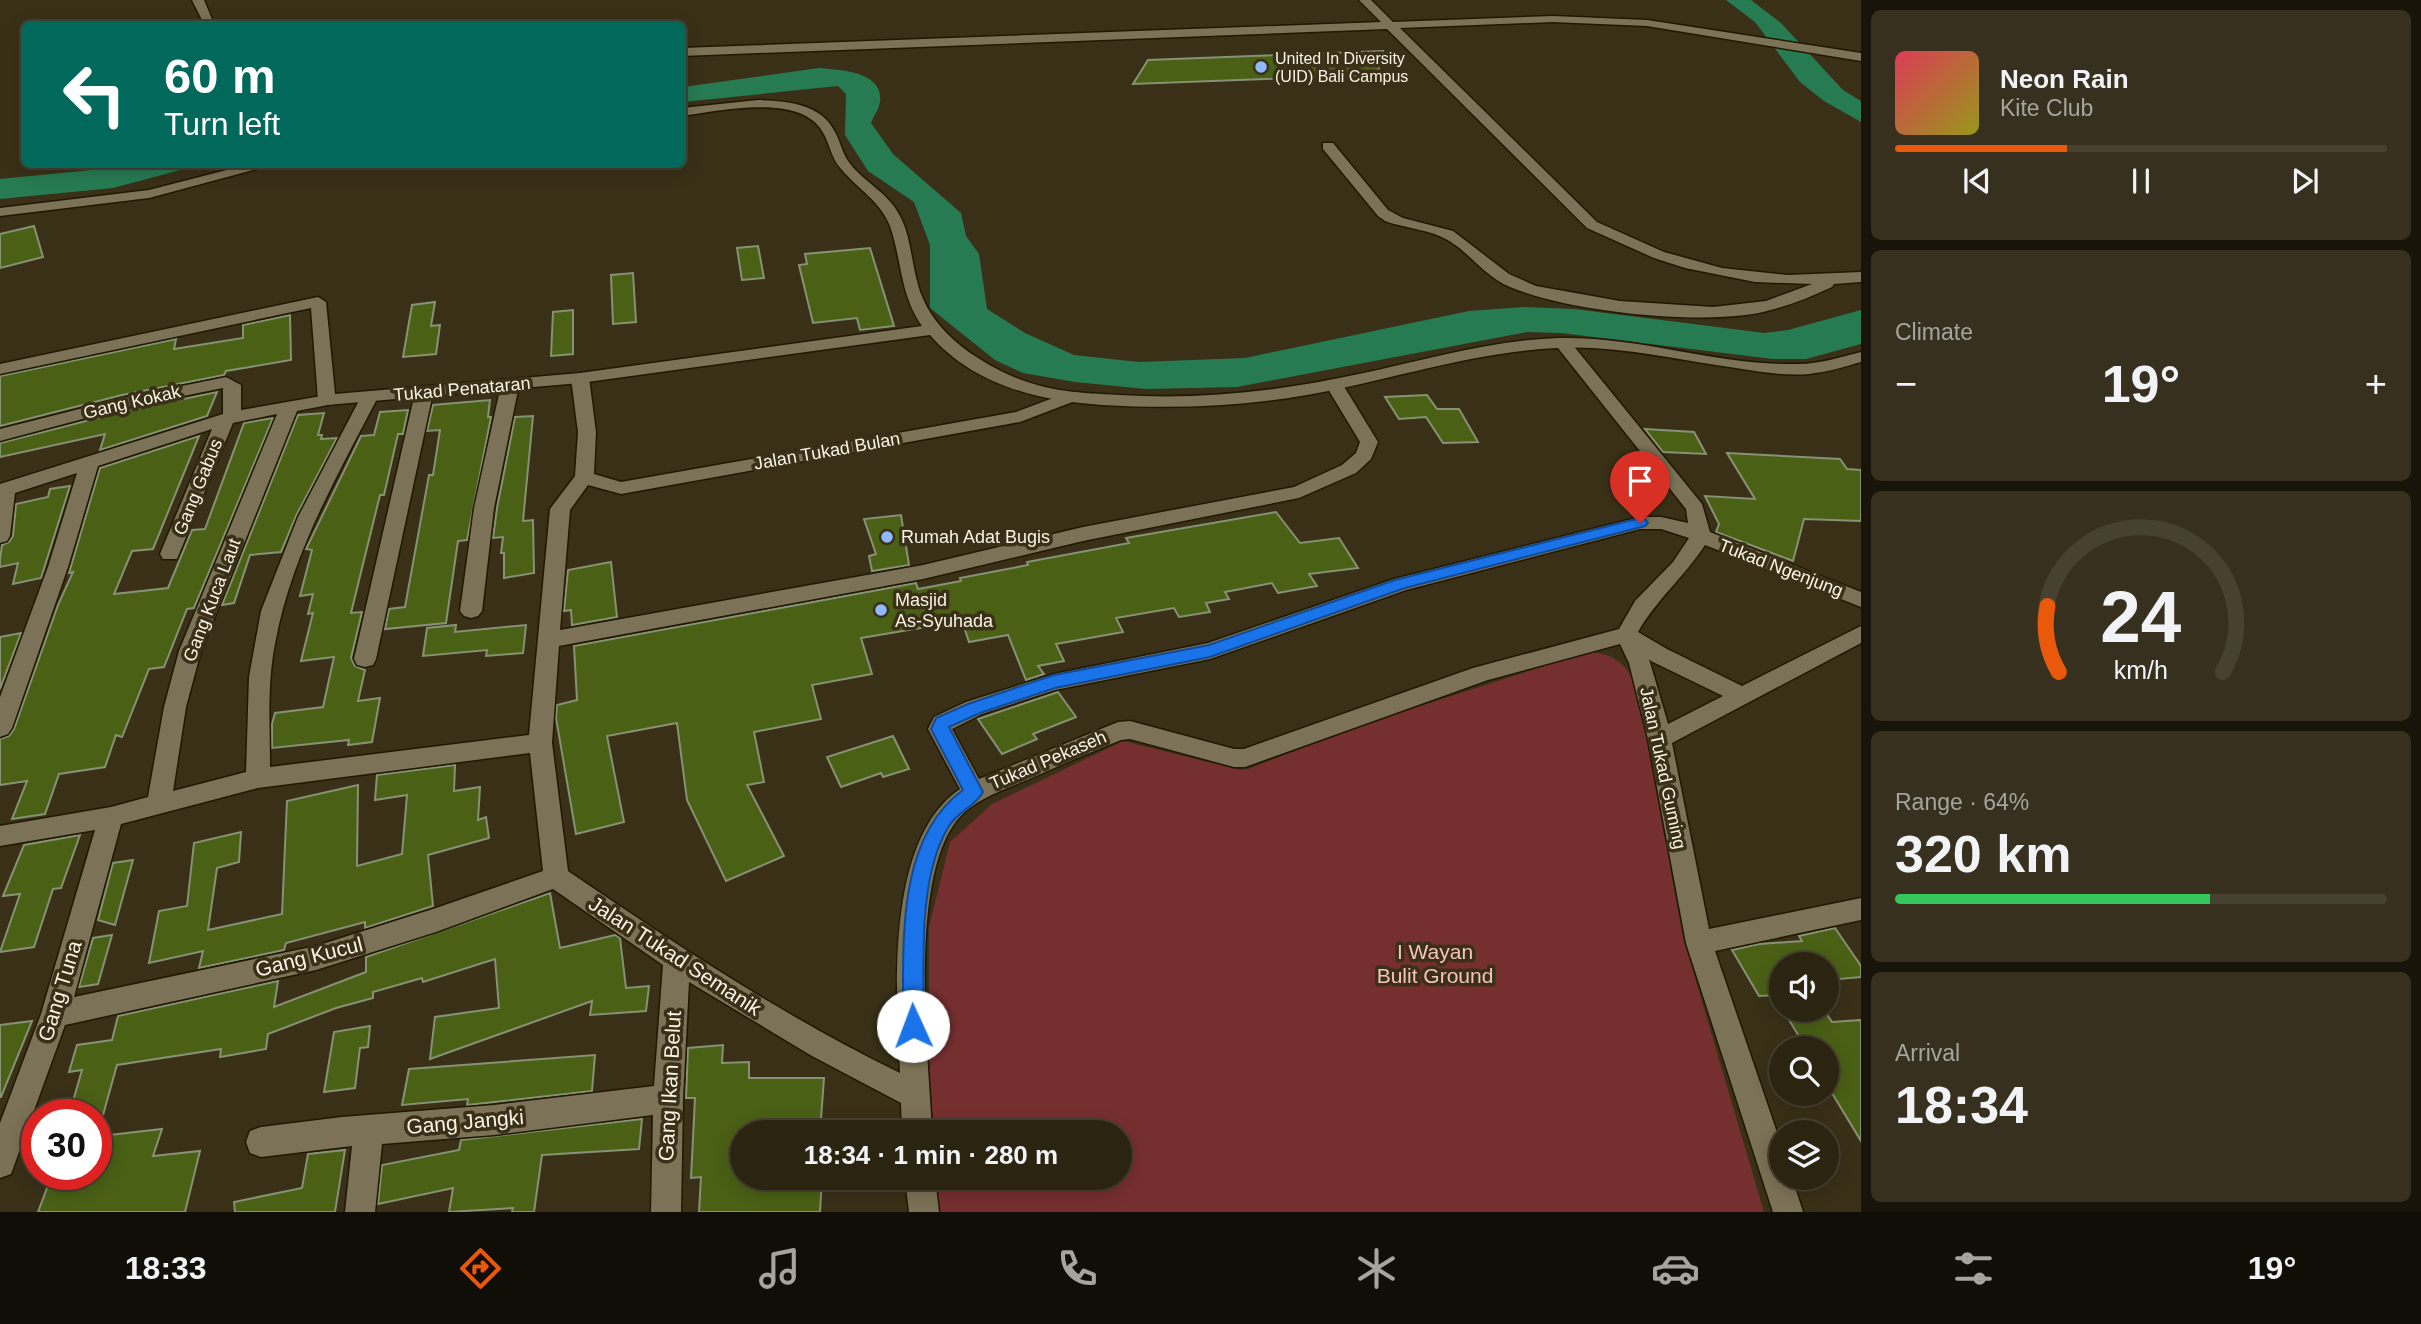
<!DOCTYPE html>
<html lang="en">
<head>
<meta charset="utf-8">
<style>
	body { margin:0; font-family:Helvetica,sans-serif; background:#37301f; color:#f1f3f6; height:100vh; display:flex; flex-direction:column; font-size:26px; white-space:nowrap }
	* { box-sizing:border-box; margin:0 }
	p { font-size:23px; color:#a6a49f }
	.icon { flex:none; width:38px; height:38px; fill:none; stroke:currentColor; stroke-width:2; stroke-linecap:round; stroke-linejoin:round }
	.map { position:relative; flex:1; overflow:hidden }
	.panel { display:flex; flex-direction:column; gap:10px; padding:10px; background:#181409; width:560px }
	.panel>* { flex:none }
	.banner { position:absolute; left:21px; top:21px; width:665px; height:147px; border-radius:10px; box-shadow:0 4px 18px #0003,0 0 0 2px #474131; background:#00695c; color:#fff; overflow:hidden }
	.buttons { position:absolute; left:1769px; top:952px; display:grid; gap:14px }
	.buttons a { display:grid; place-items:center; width:70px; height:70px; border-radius:50%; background:#2b2411; box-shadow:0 4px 18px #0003,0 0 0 2px #474131; font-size:35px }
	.speed { position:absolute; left:21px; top:1099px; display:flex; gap:14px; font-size:35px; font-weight:700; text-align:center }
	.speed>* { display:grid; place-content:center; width:91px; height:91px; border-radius:50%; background:#2b2411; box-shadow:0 4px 18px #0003,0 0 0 2px #474131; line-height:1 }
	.speed .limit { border:10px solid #d22; background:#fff; color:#111 }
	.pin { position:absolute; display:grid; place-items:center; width:60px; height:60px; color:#fff; margin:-72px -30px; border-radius:50% 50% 50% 0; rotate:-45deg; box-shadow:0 0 7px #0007 }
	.pin .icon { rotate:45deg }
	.me { position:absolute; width:77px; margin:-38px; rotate:358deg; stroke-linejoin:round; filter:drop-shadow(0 0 5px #0008) }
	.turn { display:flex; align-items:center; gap:24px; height:147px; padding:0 28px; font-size:32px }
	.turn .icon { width:91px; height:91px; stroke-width:2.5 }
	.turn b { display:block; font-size:49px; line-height:60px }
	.big { font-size:52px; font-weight:700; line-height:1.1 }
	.panel .tile { flex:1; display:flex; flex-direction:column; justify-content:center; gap:10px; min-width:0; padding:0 24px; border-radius:10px; background:#37301f }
	.panel .dial { align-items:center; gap:0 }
	.dial svg { height:182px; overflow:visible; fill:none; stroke:#474131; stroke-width:7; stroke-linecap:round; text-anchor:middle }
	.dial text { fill:#f1f3f6; stroke:none }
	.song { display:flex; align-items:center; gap:21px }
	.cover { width:84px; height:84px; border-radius:10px; background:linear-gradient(135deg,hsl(350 70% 55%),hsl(60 70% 35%)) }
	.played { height:7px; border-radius:4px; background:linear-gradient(90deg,#ea580c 35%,#474131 35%) }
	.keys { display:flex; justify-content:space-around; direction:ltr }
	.heat { display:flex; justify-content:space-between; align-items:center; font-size:38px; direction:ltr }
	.charge { height:10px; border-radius:5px; background:linear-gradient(90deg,#34c759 64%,#474131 0) }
	.trip { position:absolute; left:730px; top:1120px; width:402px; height:70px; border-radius:35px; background:#2b2411; box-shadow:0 4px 18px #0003,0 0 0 2px #474131; font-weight:700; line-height:70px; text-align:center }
	.tabs { display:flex; height:112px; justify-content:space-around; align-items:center; background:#110e07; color:#a6a49f }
	.tabs .icon { width:49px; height:49px }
	.tabs .active { color:#ea580c }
	.tabs b { font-size:32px; color:#f1f3f6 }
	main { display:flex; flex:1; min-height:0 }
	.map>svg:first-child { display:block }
</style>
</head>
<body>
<main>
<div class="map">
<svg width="1861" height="1212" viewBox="0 0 1861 1212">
	<rect width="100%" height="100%" fill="#393017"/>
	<path fill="#762f2f" d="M1588,652C1614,653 1628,665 1637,688L1683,937L1764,1212H939L937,1178H1120V1132H933L929,1066V927L950,842L992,804L1123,741L1240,770L1248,769L1358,726Z"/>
	<g fill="#277b53">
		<polygon points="1726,0 1751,0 1781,23 1843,90 1861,101 1861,122 1824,101 1800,82 1755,22"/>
		<path d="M819,68C840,70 884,71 880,102C879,109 873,117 871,123L893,154L961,213L966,236L979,254L987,309L1025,333L1074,355L1139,362L1245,358L1469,311L1524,307L1574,309L1765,333L1788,330L1861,310V344L1806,359H1773L1561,333L1527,332L1237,387L1146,389L1075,382L1023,373L995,360L930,308V245L914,202L868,171L845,135L846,94L838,86L683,102V87Z"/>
		<polygon points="142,165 199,165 113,188 0,199 0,179"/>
	</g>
	<g fill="#4a6015" stroke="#869175" stroke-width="2">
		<polygon points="1383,51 1377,75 1133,84 1148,60"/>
		<polygon points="34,226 43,257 0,268 0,234"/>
		<polygon points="758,246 764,278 742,280 737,248"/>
		<polygon points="870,248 894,326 860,330 857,318 813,323 799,265 807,264 805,254"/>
		<polygon points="633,273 636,322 613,324 611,275"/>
		<polygon points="435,302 431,326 440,325 436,354 403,357 412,305"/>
		<polygon points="573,310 573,354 551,356 553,312"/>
		<polygon points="290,315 291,360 226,371 224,375 122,395 0,426 0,376 176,339 174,349 243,338 243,325"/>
		<polygon points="217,392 207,416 100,450 105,434 0,457 0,443 125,411"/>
		<polygon points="1427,395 1437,409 1459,409 1478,442 1443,443 1426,417 1399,419 1385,397"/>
		<polygon points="490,400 488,417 491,417 467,540 458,541 446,623 385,629 389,609 405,607 429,475 433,475 440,430 427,431 433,405"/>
		<polygon points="408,410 403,434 398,434 384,495 380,495 351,613 362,612 351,658 355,666 365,670 358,701 380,698 372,742 348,745 349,740 272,748 272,724 275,713 323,707 334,657 301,661 313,613 308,614 313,594 300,596 312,550 306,549 361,436 374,435 380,412"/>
		<polygon points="324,413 318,435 322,435 321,439 337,438 296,516 281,552 250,555 234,603 222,605 298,415"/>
		<polygon points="533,416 523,521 533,520 534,573 504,578 504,553 501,553 503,537 493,538 497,508 515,417"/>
		<polygon points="273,418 194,608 187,609 164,667 149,669 122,737 116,735 105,767 59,774 45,814 12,819 27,781 0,785 0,739 9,736 14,729 58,605 73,572 69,573 100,468 199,436 153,549 132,551 114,594 168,588 192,530 205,529 244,423"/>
		<polygon points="1645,429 1694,432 1706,454 1663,452"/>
		<polygon points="1727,453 1840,459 1847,469 1861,470 1861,521 1804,519 1793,561 1716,532 1719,524 1705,496 1755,499"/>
		<polygon points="70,486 41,578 13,584 18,563 0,567 0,559 2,545 9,542 13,536 16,504 48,497 50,489"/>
		<polygon points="1276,512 1300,543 1339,538 1358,568 1309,574 1317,586 1278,593 1272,583 1225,592 1229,599 1206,603 1210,612 1179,617 1174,608 1116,618 1123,632 1056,644 1064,661 1038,666 1044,674 1026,680 1008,635 969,642 962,621 861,638 872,674 812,685 821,719 754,732 764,782 747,785 784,856 726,881 687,800 677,723 607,736 624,822 576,834 556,718 557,705 577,700 574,646 916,583 918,589 961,581 960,578 1028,565 1027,562 1129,543 1126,538"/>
		<polygon points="901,515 909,565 872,571 869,556 876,554 864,519"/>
		<polygon points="611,562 617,617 572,625 571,610 564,611 568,570"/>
		<polygon points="456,625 455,632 526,625 523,653 486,656 487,650 423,656 427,628"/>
		<polygon points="21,633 0,689 0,637"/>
		<polygon points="1058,692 1076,717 1033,734 1037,739 1002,754 978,719"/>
		<polygon points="893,736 909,769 883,777 881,773 841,787 827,757"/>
		<polygon points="455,765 454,791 480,787 478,820 486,817 489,838 428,855 433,906 365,928 365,922 286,943 284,950 199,968 203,951 149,963 159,911 187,906 194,843 241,832 239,862 217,868 208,930 282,914 287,801 358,785 357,866 402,854 407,795 375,800 377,775"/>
		<polygon points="80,835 61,888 53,889 34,947 0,952 20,894 3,896 24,845"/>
		<polygon points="133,860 115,925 98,920 113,863"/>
		<polygon points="550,893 560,948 615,935 620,938 626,988 649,986 646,1011 590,1015 592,1001 430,1059 435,1017 499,1008 495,959 423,982 422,978 373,992 373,998 336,1008 268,1034 266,1049 220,1057 221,1049 117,1065 103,1115 69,1115 82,1070 69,1072 77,1045 112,1040 118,1016 278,981 274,1007 366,972 366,957"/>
		<polygon points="1835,928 1861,966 1861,977 1829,980 1827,964 1782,964 1782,995 1759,996 1732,950 1759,944 1802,941 1799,936"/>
		<polygon points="112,935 98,984 79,987 93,938"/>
		<polygon points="1783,1010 1824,1010 1832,1022 1861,1020 1861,1141 1827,1085 1827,1048 1806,1048"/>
		<polygon points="32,1021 1,1097 0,1097 0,1025"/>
		<polygon points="370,1026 368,1047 360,1048 355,1088 324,1092 334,1032"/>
		<polygon points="723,1045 722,1063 749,1062 749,1078 824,1078 820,1132 740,1132 738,1178 822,1178 820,1212 699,1212 701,1177 691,1178 695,1098 686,1098 688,1048"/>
		<polygon points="595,1055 592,1091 467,1105 468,1099 402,1105 409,1069"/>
		<polygon points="642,1119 639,1149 542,1155 534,1212 512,1212 513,1208 449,1212 453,1188 378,1204 382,1165 459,1150 461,1140"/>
		<polygon points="162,1129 153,1156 200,1151 185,1212 38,1212 50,1180 96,1174 96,1149 101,1136"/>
		<polygon points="345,1150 335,1212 235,1212 234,1202 302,1188 308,1154"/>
	</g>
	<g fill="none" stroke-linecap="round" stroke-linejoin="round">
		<defs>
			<g id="street">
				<polygon points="192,0 204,0 214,24 204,24"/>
				<path d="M1359,0H1371L1393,22L1553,16L1647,20L1861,53V61L1647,26L1553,22L1400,28L1597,222L1664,252L1722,268L1788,275L1861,272V282L1834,284L1832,287C1804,300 1776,311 1746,315C1682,323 1568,311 1510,287C1486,277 1471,255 1451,242C1431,229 1407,229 1385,221L1378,216L1323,149V143H1333L1388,210L1403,218L1453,231L1509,274L1536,286L1620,301L1713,307L1766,301L1812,284L1755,282L1685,268L1654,258L1587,228L1387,29L682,56V48L1381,22Z"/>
				<path d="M1562,338L1568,339L1702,504L1710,532L1861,592V607L1705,545C1685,576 1656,600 1638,632L1667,649L1742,686L1861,626V643L1672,743L1709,929L1861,898V920L1715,951L1782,1147V1178H1792L1803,1212H1773L1686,943L1648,739L1629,663L1620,644L1488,680L1245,767H1234L1130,739L1121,740C1089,753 1058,766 1027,780C1006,789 984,796 966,811C905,862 929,1058 932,1132H902L901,1103L812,1056L689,982L683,1099L681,1212H651L653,1115L494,1135L382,1144L375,1212H345L352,1146L261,1157L250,1153L246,1142L250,1131L261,1127L342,1117L494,1105L654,1086L663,965L553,889L436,932L316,970L65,1025L11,1174L0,1178V1123L41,1014L95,830L0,846V826L111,807L148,797L164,707L179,651L277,414L233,423L177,559H163L160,554L212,429L98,466L68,567L12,728L8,734L0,737V697L48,567L77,473L15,493L10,536L7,541L0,543V484L223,414V388L124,408L0,441V429L123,398L226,377L241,385V410L327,395L336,400L333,404L297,411L201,651L186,707L173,791L246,772L249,677L261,611L298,517L363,393L369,392L378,397C337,476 291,555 275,644C267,684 270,726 270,767L529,735L550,509L575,476L578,432L571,378L574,374H586L589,378L596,432L594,474L621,482L1016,412L1069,392L1078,397L1075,401L1020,422L621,494L588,485L570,510L560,630L923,565L1083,527L1294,487L1342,465L1356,453L1360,442L1325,384L1334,379L1340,380L1378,442L1371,459L1356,473L1299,498L1083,541L923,579L559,646L552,743L568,871C675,944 783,1016 900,1073C896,992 885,840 960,789L928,729L934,717L966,702L1054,674L1208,643L1394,579L1640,517H1661L1688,523L1686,509L1554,343ZM1640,529H1661L1689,538L1673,562L1635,601L1619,629L1473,668L1244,749H1234L1130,721L1118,722L979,779L952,729L982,714L1055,690L1210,659L1406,590ZM1649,659L1651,661L1723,696L1668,724ZM530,753L543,871L436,908L316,946L74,997L121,824L258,788Z"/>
				<polygon points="510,380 519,385 494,508 482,611 478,616 471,618 464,616 460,611 474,508 501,385"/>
				<polygon points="424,388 433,393 376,659 373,665 365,667 357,665 354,659 415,393"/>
				<polygon points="905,1178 935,1178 939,1212 909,1212"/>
			</g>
			<g id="secondary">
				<path d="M758,100C786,101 821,103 835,132C840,141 842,152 848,161C863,182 888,192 900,216C910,235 911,257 916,277C925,321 959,349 997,369C1039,391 1073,393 1120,395C1201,400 1280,391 1359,374C1426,360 1491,340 1559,338C1640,336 1718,366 1799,364C1820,364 1840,357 1861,352V362C1844,367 1827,372 1809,374C1785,376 1760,372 1736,368C1677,360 1617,345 1557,348C1472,352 1391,380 1307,395C1239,407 1171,409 1102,405C1039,401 973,385 930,335L580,383L327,405L318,400L311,308L0,374V364L318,297L326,302L335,394L580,373L922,326C900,295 902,261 890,226C880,201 859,190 842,170C830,158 830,141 820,128C795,94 719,111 682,116V108Z"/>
				<polygon points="250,164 275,164 149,198 0,216 0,208 149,190"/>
			</g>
		</defs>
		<use href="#street" stroke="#201801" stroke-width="3"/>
		<use href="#secondary" stroke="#201801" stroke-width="3"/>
		<use href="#street" fill="#7c7257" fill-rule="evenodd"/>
		<use href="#secondary" fill="#7c7257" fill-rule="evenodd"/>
	</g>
	<path fill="#1a73e8" stroke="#114b97" stroke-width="2" d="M1640,518L1645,519L1648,523L1645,526L1405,588L1210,657L1055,688L980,713L949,727L983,792C976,806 957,812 949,826C917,877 924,968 924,1026L921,1033L913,1036L906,1033L903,1026C904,950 894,840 963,790L931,729L936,718L968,704L1054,675L1209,645L1395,580Z"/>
	<g fill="#90b8fd" stroke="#393017" stroke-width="2.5">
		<circle cx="1261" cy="67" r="7"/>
		<circle cx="887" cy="537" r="7"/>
		<circle cx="881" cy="610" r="7"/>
	</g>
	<g text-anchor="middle" stroke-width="7" stroke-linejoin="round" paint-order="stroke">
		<g font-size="16" fill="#f8f3e4" stroke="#393017" text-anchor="start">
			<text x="1275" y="64">United In Diversity<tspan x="1275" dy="18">(UID) Bali Campus</tspan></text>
		</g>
		<g font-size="18" fill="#f8f3e4" stroke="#393017">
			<text transform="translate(462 389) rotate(-5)" y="6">Tukad Penataran</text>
			<text transform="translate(132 402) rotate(-13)" y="6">Gang Kokak</text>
			<text transform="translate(827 451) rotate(-10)" y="6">Jalan Tukad Bulan</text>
			<text transform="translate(198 487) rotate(-68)" y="6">Gang Gabus</text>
			<text transform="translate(1781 568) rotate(21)" y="6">Tukad Ngenjung</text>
			<text transform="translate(212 600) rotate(-69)" y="6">Gang Kuca Laut</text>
			<text transform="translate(1048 760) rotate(-23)" y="6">Tukad Pekaseh</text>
			<text transform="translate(1663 768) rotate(78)" y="6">Jalan Tukad Guming</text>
		</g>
		<g font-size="18" fill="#f8f3e4" stroke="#393017" text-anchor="start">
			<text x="901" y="543">Rumah Adat Bugis</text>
			<text x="895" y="606">Masjid<tspan x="895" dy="21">As-Syuhada</tspan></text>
		</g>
		<g font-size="21" fill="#f9c2bf" stroke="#393017">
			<text x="1435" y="959">I Wayan<tspan x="1435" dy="24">Bulit Ground</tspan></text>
		</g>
		<g font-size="21" fill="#f8f3e4" stroke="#393017">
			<text transform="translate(675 956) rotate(33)" y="7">Jalan Tukad Semanik</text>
			<text transform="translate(309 957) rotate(-14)" y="7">Gang Kucul</text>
			<text transform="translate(60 991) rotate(-73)" y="7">Gang Tuna</text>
			<text transform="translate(670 1086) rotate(-87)" y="7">Gang Ikan Belut</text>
			<text transform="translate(465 1122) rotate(-5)" y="7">Gang Jangki</text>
		</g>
	</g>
</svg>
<div class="buttons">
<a><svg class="icon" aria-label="sound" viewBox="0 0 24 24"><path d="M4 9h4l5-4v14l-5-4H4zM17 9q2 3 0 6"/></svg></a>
<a><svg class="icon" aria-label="search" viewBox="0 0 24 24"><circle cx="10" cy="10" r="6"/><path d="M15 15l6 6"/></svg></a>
<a><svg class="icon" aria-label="layers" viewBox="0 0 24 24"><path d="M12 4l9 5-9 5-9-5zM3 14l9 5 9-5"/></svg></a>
</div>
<div class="speed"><div class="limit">30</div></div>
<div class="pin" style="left:1640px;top:523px;background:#d93025"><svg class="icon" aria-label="arrive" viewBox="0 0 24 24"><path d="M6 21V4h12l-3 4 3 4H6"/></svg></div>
<svg class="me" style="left:913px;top:1026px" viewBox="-20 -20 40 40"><circle r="19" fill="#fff"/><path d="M0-13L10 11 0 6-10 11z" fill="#1a73e8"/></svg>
<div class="trip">18:34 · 1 min · 280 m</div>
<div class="banner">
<div class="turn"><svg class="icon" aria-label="left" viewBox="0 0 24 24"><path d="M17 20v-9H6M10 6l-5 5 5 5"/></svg><div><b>60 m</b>Turn left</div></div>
</div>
</div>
<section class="panel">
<div class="tile">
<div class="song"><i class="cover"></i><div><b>Neon Rain</b><p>Kite Club</p></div></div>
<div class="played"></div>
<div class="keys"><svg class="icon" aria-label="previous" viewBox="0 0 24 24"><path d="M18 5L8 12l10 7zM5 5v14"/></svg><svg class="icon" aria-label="pause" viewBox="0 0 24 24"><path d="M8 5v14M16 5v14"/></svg><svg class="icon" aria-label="next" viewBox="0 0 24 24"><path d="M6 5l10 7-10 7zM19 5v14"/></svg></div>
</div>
<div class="tile"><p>Climate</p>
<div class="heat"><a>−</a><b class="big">19°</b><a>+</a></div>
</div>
<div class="tile dial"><svg viewBox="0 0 100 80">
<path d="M14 69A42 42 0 1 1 86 69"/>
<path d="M14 69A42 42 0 0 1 9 40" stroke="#ea580c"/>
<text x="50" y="56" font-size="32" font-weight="700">24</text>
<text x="50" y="72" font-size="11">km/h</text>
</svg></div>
<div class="tile"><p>Range · 64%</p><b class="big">320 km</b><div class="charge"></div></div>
<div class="tile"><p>Arrival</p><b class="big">18:34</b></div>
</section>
</main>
<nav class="tabs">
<b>18:33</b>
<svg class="icon active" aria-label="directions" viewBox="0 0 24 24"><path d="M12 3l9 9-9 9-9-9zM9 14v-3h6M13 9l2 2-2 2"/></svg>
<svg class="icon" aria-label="music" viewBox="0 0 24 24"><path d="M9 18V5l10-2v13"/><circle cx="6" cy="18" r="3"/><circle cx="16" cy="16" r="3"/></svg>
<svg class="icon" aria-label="phone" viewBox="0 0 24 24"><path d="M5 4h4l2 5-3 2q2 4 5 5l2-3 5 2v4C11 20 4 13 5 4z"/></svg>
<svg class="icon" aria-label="climate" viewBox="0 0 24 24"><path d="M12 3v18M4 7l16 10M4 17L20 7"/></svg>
<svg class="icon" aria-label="car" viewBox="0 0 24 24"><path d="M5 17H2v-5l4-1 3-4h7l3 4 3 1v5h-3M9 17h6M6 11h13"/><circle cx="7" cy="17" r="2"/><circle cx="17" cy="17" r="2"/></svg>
<svg class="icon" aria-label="filters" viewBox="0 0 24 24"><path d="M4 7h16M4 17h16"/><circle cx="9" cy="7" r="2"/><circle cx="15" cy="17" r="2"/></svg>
<b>19°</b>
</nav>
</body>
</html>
